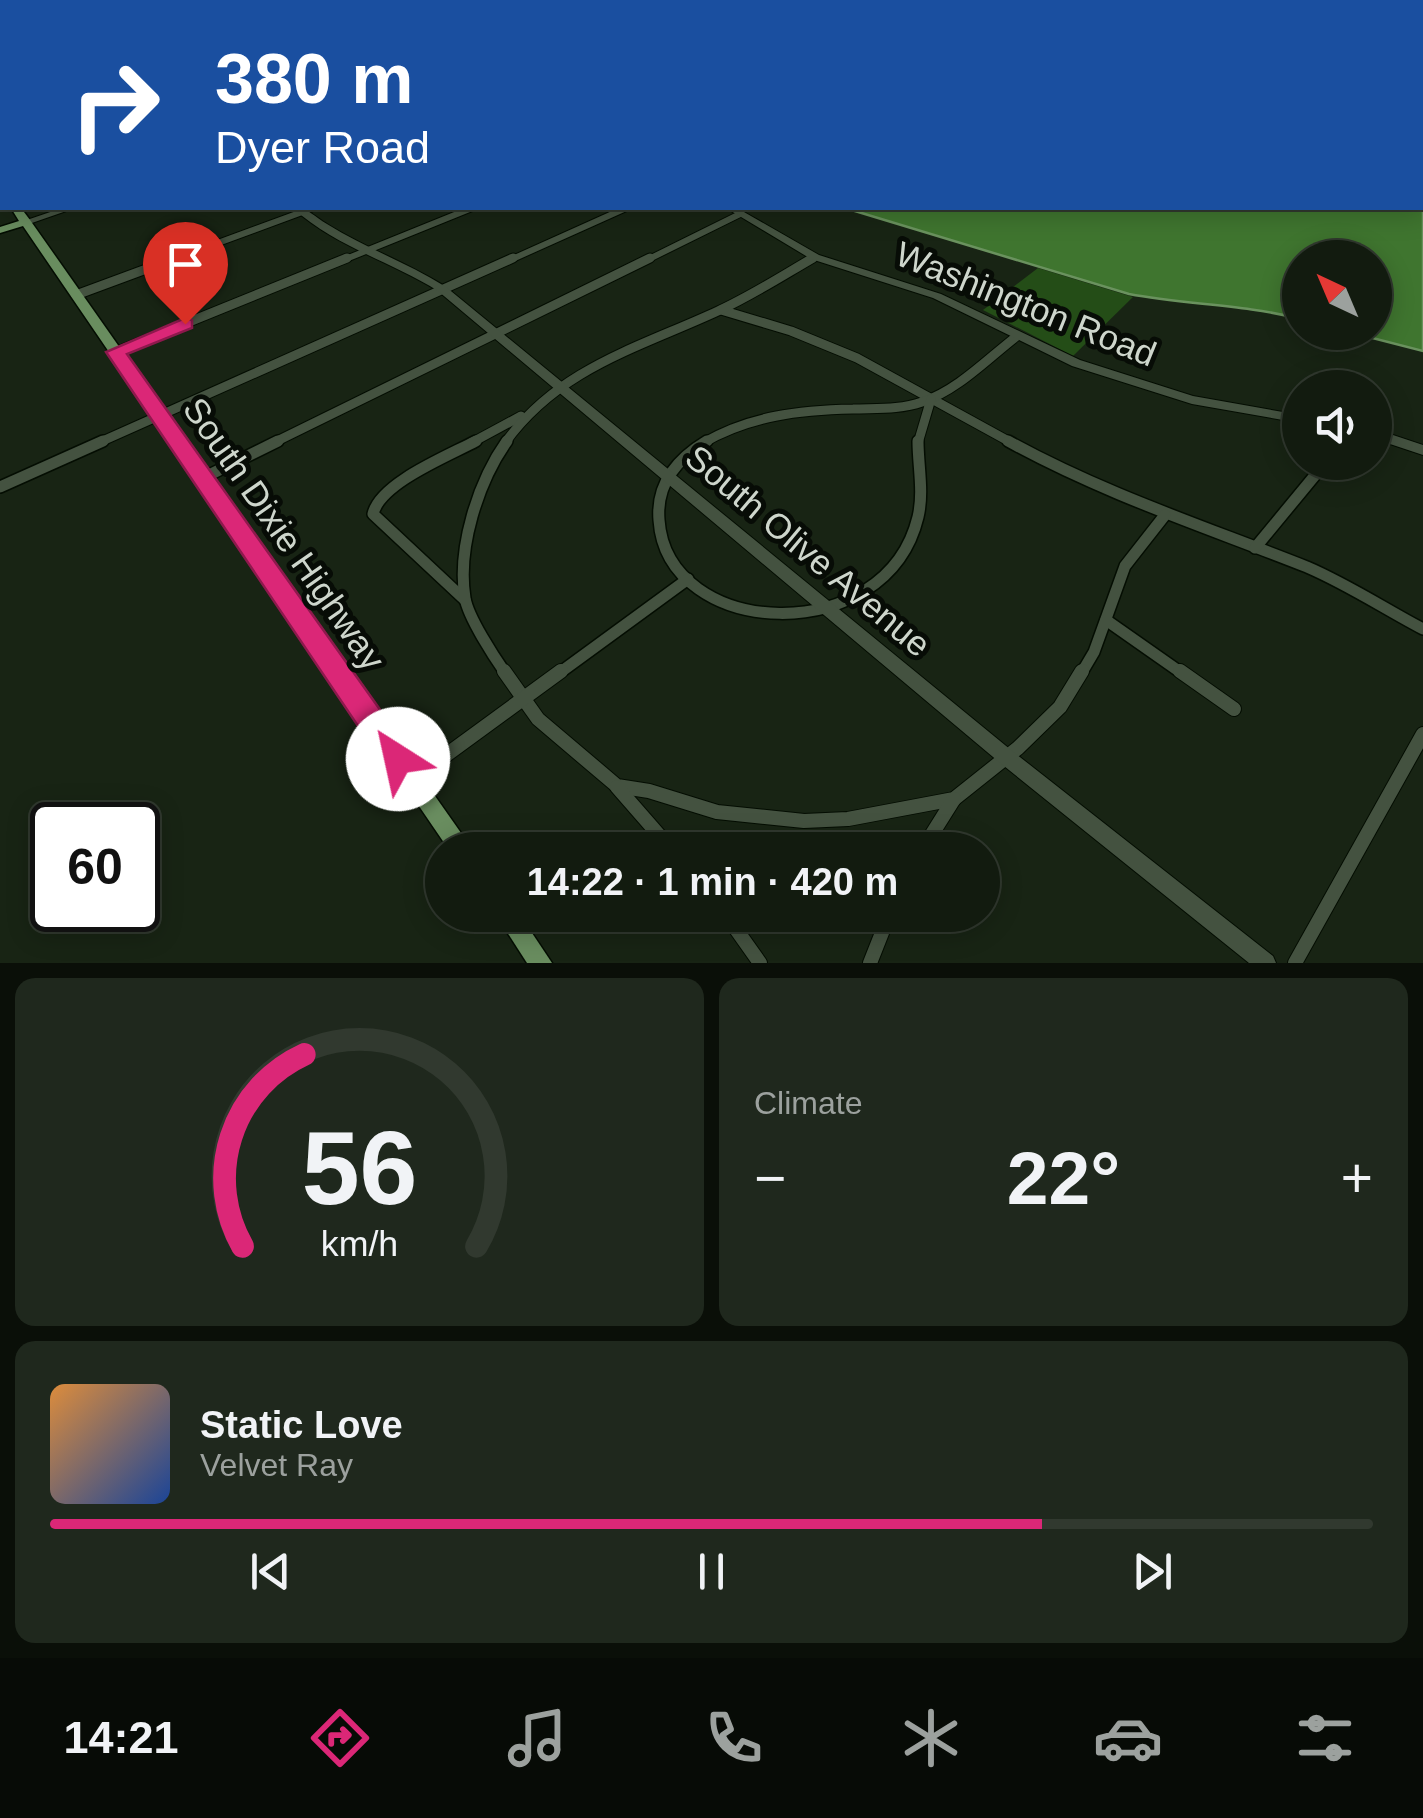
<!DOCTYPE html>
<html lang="en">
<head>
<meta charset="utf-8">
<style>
	body { margin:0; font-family:Helvetica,sans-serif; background:#1f281d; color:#f1f3f6; height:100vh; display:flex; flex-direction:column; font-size:38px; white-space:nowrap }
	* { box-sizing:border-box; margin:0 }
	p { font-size:32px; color:#9ca19e }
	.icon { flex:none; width:55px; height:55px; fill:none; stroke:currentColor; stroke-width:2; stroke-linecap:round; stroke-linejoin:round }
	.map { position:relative; height:963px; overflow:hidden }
	.details { display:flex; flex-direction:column; gap:15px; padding:15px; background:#0a0f08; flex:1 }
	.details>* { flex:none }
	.banner { position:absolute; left:0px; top:0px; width:1425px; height:210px; box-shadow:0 5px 25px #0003,0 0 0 2px #31392f; background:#1a4fa0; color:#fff; overflow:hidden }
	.needle { width:65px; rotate:316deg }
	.fabs { position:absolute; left:1282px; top:240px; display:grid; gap:20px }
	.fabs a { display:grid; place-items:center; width:110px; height:110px; border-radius:50%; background:#121b0f; box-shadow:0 5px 25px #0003,0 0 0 2px #31392f; font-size:50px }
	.speed { position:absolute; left:30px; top:802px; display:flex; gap:20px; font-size:50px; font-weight:700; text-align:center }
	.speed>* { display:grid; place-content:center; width:130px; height:130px; border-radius:50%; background:#121b0f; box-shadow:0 5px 25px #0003,0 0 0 2px #31392f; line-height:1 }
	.speed .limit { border:5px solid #111; border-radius:15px; background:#fff; color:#111 }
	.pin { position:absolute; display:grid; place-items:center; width:85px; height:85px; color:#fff; margin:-102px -42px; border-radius:50% 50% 50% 0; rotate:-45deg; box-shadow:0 0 10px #0007 }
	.pin .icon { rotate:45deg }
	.me { position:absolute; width:110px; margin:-55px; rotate:325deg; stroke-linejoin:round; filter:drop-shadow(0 0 8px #0008) }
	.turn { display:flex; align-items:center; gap:35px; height:210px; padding:0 50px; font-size:45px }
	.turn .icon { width:130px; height:130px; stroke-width:2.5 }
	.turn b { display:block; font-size:70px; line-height:85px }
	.big { font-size:75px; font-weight:600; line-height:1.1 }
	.details .widget { flex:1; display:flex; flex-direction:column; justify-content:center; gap:15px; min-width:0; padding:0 35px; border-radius:20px; background:#1f281d }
	.details .dial { align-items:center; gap:0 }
	.dial svg { height:260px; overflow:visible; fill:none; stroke:#31392f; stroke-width:7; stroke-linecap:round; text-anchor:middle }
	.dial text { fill:#f1f3f6; stroke:none }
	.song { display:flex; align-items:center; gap:30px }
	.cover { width:120px; height:120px; border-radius:15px; background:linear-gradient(135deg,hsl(30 70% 55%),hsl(220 70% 35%)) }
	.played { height:10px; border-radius:5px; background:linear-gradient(90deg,#db2777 75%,#31392f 75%) }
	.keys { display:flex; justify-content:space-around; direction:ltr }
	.heat { display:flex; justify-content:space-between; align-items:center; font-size:55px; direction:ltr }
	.details .tiles { flex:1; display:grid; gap:15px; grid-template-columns:1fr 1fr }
	.widget:last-child { grid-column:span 2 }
	.trip { position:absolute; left:425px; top:832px; width:575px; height:100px; border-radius:50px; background:#121b0f; box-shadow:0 5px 25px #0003,0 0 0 2px #31392f; font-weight:600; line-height:100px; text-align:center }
	.tab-bar { display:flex; height:160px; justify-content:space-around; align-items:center; background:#070b06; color:#9ca19e }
	.tab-bar .icon { width:70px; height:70px }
	.tab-bar .current { color:#db2777 }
	.tab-bar b { font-size:45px; color:#f1f3f6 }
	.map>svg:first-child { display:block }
</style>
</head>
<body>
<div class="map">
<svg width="1423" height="963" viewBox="0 0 1423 963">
	<rect width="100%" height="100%" fill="#182414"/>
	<polygon fill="#244d17" points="1038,268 1133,297 1073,356 983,310"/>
	<path fill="#3f752f" stroke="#6a925e" stroke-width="2.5" d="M590,0H1423V351L1353,333L1375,332V258H1300V319C1244,304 1186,305 1129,294L845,208H1422V2Z"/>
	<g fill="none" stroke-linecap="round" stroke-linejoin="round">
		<defs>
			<g id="street-far4">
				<polyline points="16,2 28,0"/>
				<polyline points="131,2 142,0"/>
				<polyline points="246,2 256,0"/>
				<polyline points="360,2 370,0"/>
			</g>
			<g id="street-far3">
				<polyline points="169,261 313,208"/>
				<polyline points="341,261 472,208"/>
				<polyline points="508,261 626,208"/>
				<polyline points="645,261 740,214"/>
				<polyline points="808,261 815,257"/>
			</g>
			<g id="street-far2">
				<polyline points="76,295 176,258"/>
				<polyline points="721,310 791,331 857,358 1012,443"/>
				<polyline points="115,352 347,258"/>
				<polyline points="98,443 513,258"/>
				<polyline points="273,443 650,258"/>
				<polyline points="471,443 521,416"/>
				<path d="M505,443C559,368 638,348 718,311C751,296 782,276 813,258"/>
				<path d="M703,443C749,416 800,410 853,409C875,408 900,410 922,402C958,390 987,359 1017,336"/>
				<polyline points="918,443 931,399"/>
			</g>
			<g id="street-far1">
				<path d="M707,441C677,459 656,483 659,520C667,640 886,650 918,517C924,492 918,466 918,441"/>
				<path d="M1008,441C1104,494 1206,527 1307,567C1347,584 1385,609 1423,629"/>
				<polyline points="203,478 278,441"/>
				<polyline points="0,487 103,441"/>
				<polyline points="1255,548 1326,462"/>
				<path d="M465,600L373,514C380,483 448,456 476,441"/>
				<polyline points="1106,620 1183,674"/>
				<path d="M506,674C494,657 468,617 465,598C457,548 478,482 507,441"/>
				<polyline points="558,674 688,579"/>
				<polyline points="1081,674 1094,652 1125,566 1165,515"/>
			</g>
			<g id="street">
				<polyline points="504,671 538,719 617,786 649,791 717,812 804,821 848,819 954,799 1018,748 1060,707 1082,671"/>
				<polyline points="1180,671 1234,709"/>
				<polyline points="412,780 561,671"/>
				<polyline points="617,787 672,850"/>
				<polyline points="922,850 954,799"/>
				<polyline points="726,915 760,963"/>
				<polyline points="870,963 889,915"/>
				<polyline points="1295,963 1423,734"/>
			</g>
			<g id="secondary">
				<polygon points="68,0 75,0 76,2 70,2"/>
				<polygon points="62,208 75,208 29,224 21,222"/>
				<path d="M293,208C307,207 315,217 327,224C365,248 408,263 446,287L1011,750L1273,956L1276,963H1249L999,762L438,291C392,262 334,246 293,208Z"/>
				<polygon points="726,208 737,208 819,255 941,294 1080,360 1193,396 1300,415 1300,423 1192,404 1072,366 933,298 811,259"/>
				<polygon points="1375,429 1423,445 1423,455 1375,439"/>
			</g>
			<g id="primary">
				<polygon points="0,179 2,180 2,189 0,189"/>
				<polygon points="11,208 21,208 30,220 473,850 449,850 23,226 0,233 0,227 19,221"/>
				<polygon points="496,915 520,915 552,963 527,963"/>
			</g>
		</defs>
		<use href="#street-far4" stroke="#040d02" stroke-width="6"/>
		<use href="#street-far3" stroke="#040d02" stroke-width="8"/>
		<use href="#street-far2" stroke="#040d02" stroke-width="11"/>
		<use href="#street-far1" stroke="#040d02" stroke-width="14"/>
		<use href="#street" stroke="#040d02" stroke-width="16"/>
		<use href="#secondary" stroke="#040d02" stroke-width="2"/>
		<use href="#primary" stroke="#040d02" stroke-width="3"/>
		<use href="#street-far4" stroke="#445240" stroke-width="5"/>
		<use href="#street-far3" stroke="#445240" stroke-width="6"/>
		<use href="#street-far2" stroke="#445240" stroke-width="9"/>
		<use href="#street-far1" stroke="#445240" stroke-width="11"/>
		<use href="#street" stroke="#445240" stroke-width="14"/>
		<use href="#secondary" fill="#445240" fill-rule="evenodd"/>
		<use href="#primary" fill="#698d5f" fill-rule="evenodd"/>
	</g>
	<polygon fill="#db2777" stroke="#8e194d" stroke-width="2.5" points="185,318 192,320 192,328 127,354 408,749 413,759 408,769 398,773 387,769 106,352"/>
	<g text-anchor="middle" stroke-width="10" stroke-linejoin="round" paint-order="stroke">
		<g font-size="35" fill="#ced6cc" stroke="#070c06">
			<text transform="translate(1026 304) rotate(22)" y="12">Washington Road</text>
			<text transform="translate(284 534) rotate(55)" y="12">South Dixie Highway</text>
			<text transform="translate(808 551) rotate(40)" y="12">South Olive Avenue</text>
		</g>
	</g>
</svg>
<div class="fabs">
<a><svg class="needle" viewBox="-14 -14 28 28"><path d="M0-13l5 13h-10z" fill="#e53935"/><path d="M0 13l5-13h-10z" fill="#9ca19e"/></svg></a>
<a><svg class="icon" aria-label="sound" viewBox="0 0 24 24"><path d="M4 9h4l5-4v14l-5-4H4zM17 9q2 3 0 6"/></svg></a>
</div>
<div class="speed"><div class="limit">60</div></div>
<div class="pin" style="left:185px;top:324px;background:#d93025"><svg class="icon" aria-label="arrive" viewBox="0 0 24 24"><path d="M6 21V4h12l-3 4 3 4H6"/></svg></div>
<svg class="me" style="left:398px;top:759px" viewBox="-20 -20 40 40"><circle r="19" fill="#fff"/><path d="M0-13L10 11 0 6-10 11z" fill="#db2777"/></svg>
<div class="trip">14:22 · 1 min · 420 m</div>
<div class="banner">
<div class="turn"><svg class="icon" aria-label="right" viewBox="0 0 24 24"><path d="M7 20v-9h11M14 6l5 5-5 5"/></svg><div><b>380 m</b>Dyer Road</div></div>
</div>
</div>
<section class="details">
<div class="tiles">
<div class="widget dial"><svg viewBox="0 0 100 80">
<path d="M14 69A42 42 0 1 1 86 69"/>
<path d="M14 69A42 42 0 0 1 33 10" stroke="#db2777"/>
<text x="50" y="56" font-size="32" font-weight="700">56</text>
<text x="50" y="72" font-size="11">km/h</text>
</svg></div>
<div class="widget"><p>Climate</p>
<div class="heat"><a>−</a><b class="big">22°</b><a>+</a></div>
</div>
<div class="widget">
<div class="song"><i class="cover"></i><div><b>Static Love</b><p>Velvet Ray</p></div></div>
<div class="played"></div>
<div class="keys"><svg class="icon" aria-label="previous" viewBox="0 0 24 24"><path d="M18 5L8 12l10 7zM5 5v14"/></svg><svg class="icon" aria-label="pause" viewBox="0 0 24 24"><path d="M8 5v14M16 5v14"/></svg><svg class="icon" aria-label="next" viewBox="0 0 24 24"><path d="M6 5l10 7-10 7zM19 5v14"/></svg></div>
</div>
</div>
</section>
<nav class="tab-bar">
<b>14:21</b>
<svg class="icon current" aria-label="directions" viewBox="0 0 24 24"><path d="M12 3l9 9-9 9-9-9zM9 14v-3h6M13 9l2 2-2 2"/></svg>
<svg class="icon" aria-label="music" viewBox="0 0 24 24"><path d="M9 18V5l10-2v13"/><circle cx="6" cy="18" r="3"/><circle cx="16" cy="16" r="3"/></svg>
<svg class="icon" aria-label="phone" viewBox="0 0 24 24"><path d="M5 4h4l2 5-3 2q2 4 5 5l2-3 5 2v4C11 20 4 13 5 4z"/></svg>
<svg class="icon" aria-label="climate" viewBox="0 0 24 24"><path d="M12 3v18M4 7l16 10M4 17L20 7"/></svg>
<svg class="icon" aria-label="car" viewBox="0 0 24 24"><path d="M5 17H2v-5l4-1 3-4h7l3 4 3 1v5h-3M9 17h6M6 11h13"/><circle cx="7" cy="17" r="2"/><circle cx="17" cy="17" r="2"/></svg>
<svg class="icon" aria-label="filters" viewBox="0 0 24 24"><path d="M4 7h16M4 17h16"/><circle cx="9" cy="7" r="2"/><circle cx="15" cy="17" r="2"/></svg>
</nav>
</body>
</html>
